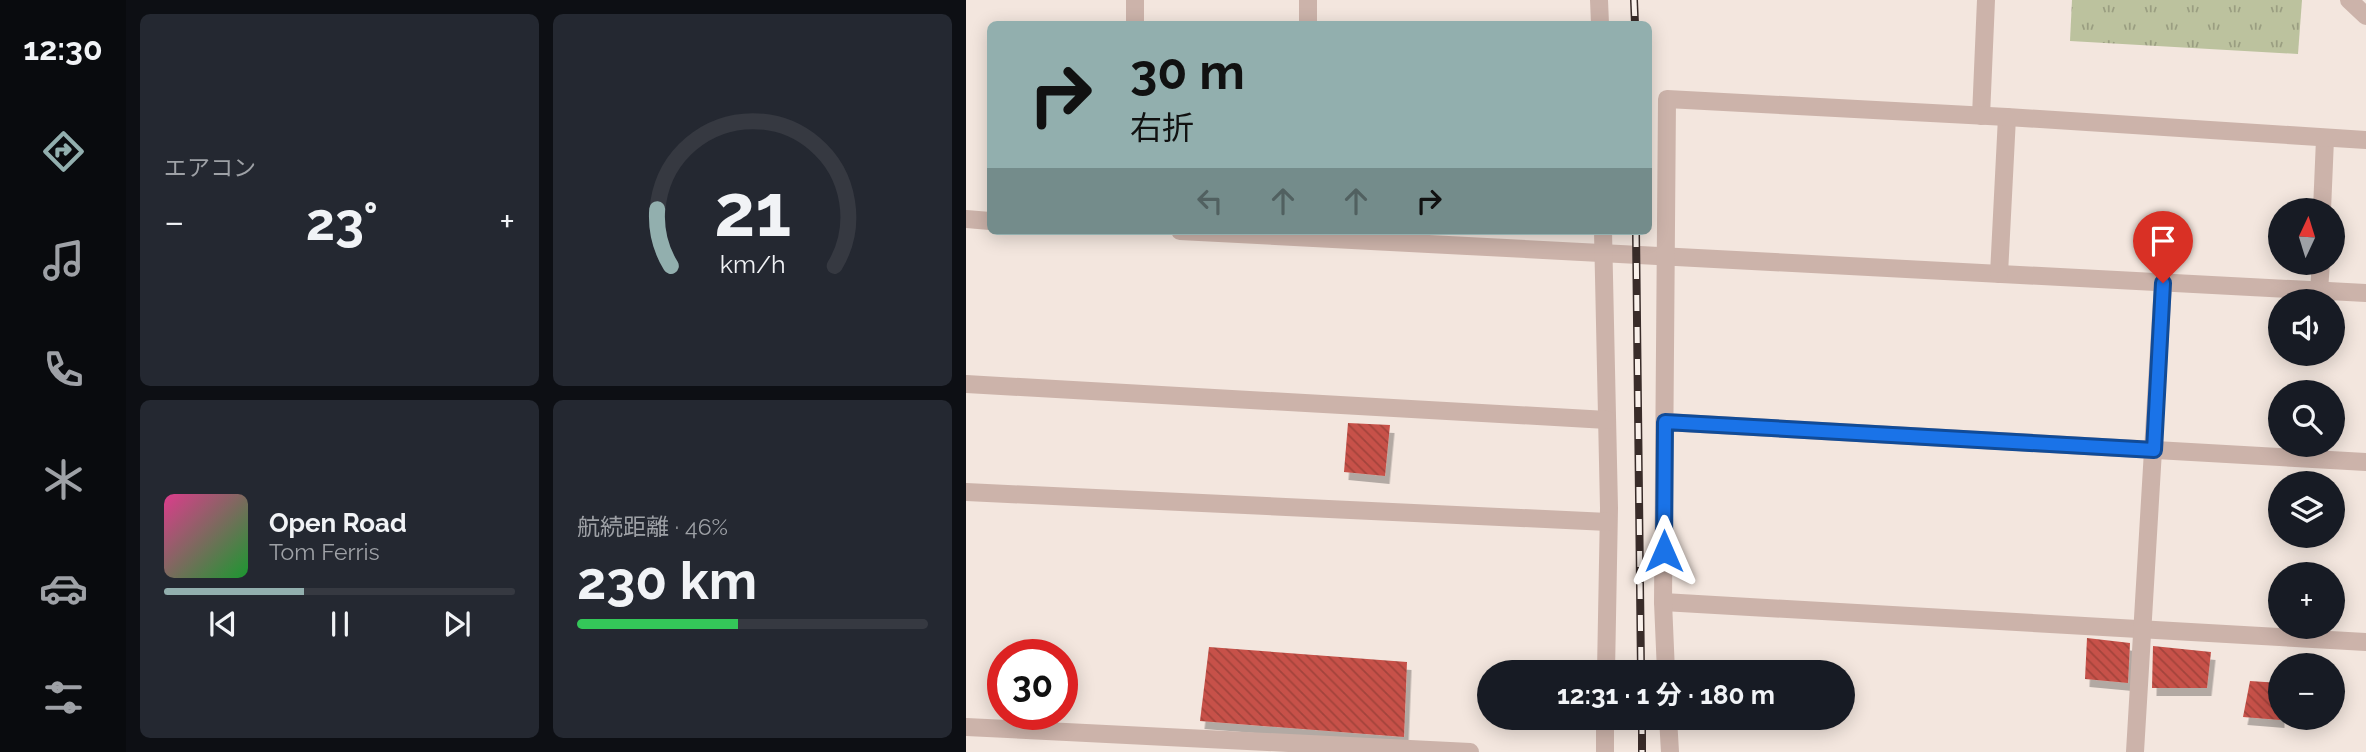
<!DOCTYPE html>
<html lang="ja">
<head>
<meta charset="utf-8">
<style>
	body { margin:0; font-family:Raleway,"Noto Sans JP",sans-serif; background:#242831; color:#f1f3f6; height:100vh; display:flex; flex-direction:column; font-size:26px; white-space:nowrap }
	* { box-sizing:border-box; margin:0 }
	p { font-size:23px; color:#9ea1a6 }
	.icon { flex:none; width:38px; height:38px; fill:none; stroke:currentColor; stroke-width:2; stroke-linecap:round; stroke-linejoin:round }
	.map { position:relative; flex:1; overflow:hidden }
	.sheet { display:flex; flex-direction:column; gap:14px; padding:14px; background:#0d0f14; width:840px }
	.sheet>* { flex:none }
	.banner { position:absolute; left:21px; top:21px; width:665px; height:214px; border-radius:10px; box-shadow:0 4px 18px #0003; background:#92afae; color:#111; overflow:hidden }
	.needle { width:46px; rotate:4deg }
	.buttons { position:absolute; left:1302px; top:198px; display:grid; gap:14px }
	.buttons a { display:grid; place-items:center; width:77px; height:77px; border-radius:50%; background:#171b24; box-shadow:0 4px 18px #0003; font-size:35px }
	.speed { position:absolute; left:21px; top:639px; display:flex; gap:14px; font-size:35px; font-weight:700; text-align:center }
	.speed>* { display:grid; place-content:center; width:91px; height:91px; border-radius:50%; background:#171b24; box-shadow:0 4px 18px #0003; line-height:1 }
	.speed .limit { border:10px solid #d22; background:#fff; color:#111 }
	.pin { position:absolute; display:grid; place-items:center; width:60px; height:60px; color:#fff; margin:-72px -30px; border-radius:50% 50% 50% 0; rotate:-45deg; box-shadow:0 0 7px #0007 }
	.pin .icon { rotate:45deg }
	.me { position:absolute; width:77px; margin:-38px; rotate:0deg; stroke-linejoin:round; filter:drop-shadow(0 0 5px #0008) }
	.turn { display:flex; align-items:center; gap:24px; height:147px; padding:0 28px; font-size:32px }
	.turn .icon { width:91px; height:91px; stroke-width:2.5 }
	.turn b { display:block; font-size:49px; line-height:60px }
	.lanes { display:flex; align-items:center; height:66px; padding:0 28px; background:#0003; justify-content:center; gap:35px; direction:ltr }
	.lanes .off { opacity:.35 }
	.big { font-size:52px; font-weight:700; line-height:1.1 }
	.sheet .card { flex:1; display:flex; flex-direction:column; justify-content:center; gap:10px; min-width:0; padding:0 24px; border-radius:10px; background:#242831 }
	.sheet .dial { align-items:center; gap:0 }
	.dial svg { height:182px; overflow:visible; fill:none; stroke:#363941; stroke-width:7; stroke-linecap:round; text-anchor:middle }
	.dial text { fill:#f1f3f6; stroke:none }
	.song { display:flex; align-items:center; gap:21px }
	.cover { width:84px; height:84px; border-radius:10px; background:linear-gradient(135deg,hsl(330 70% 55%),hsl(130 70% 35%)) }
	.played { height:7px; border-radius:4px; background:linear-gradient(90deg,#92afae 40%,#363941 40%) }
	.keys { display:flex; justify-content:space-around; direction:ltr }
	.heat { display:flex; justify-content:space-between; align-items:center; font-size:38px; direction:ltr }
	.charge { height:10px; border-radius:5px; background:linear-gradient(90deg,#34c759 46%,#363941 0) }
	.sheet .tiles { flex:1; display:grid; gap:14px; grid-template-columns:repeat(2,1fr) }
	.trip { position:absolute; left:511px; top:660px; width:378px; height:70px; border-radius:35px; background:#171b24; box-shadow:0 4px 18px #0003; font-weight:700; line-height:70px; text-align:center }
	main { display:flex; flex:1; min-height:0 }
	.dock { display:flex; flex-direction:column; width:126px; justify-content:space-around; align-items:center; background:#090b0e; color:#9ea1a6 }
	.dock .icon { width:49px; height:49px }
	.dock .selected { color:#92afae }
	.dock b { font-size:32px; color:#f1f3f6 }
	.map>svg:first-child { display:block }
</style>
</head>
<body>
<main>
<nav class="dock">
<b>12:30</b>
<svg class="icon selected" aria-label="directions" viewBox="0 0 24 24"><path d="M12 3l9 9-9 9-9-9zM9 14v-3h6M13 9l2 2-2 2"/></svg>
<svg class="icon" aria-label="music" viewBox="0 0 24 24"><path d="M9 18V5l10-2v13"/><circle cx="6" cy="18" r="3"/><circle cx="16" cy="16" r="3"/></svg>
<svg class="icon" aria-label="phone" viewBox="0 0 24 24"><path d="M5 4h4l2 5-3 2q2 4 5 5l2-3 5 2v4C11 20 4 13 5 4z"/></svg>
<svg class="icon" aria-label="climate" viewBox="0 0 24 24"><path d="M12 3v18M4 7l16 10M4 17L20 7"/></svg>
<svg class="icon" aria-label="car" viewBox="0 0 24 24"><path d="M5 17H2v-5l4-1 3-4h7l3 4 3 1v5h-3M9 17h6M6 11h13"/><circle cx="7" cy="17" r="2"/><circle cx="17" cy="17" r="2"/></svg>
<svg class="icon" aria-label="filters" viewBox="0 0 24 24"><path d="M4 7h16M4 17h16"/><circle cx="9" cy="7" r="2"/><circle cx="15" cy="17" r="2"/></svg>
</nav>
<section class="sheet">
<div class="tiles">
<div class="card"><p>エアコン</p>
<div class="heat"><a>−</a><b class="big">23°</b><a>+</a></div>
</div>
<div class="card dial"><svg viewBox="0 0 100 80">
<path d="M14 69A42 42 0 1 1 86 69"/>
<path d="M14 69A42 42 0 0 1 8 44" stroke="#92afae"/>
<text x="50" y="56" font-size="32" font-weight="700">21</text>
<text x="50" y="72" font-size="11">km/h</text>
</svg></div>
<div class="card">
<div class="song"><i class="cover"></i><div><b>Open Road</b><p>Tom Ferris</p></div></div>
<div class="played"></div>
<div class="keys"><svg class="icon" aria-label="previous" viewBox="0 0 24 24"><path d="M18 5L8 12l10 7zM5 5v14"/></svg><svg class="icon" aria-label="pause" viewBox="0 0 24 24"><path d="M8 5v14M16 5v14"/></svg><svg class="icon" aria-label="next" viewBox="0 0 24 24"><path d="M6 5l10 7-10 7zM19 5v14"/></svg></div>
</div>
<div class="card"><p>航続距離 · 46%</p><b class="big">230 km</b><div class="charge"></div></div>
</div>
</section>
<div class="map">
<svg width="1400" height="752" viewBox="0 0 1400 752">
	<defs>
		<pattern id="park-tufts" width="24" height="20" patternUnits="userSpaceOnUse" patternTransform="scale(1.75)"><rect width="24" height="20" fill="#bcc29e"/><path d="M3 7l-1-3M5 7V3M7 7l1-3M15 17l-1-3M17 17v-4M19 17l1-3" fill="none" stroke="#9a9e81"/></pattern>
		<pattern id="building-back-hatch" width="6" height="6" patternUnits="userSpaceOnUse" patternTransform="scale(1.75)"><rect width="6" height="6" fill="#c75148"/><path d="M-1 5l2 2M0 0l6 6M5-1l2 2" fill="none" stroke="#a3433c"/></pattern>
		<filter id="shadow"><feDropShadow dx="4.5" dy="8" stdDeviation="0" flood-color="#0004"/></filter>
	</defs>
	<rect width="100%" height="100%" fill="#f3e6de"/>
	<polygon fill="url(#park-tufts)" points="1106,0 1336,0 1332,54 1104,41"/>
	<g fill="url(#building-back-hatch)" filter="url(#shadow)">
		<polygon points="382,423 424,425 419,476 378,472"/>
		<polygon points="1121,638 1164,643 1162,683 1119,679"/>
		<polygon points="1187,646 1245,652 1241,688 1186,688"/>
		<polygon points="243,647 441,662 438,737 234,721"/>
		<polygon points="1284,681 1314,683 1314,720 1277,717"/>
	</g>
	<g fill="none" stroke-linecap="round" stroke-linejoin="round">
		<g stroke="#ccb3aa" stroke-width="18">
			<polyline points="633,0 634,24"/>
			<polyline points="1383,0 1400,16"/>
			<polyline points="169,24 169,0"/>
			<polyline points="342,24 342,0"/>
			<polyline points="1015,116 1020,0"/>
			<polyline points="1356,210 1359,139"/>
			<polyline points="0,219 24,221"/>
			<polyline points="214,231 1400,293"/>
			<polyline points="637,231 643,508 640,672"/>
			<polyline points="1033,274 1041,117"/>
			<polyline points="1353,291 1355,262"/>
			<polyline points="0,384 641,420"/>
			<polyline points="699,422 1400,462"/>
			<polyline points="0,492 642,522"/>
			<polyline points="697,602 1400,642"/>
			<polyline points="700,672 697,602 701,99 1041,117 1400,140"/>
			<polyline points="702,718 704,752"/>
			<polyline points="0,727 504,752"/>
			<polyline points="639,752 639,718"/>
			<polyline points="1169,752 1197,283"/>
		</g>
		<defs>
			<g id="rail">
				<polyline points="668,0 669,24"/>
				<polyline points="670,231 675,672"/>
				<polyline points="676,718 676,752"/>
			</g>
		</defs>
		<use href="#rail" stroke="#392c29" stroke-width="8"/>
		<use href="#rail" stroke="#faf1eb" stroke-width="5" stroke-dasharray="16" stroke-linecap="butt"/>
	</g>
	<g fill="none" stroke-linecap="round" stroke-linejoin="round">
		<defs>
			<polyline id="route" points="698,551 699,422 1188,450 1197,283"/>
		</defs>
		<use href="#route" stroke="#114b97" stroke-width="18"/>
		<use href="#route" stroke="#1a73e8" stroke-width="12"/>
	</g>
</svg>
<div class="buttons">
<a><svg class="needle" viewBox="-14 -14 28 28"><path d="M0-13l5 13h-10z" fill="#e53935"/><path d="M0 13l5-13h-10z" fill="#9ea1a6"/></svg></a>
<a><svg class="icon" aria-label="sound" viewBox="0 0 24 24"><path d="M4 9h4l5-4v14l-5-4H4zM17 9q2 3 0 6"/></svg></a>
<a><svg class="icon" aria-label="search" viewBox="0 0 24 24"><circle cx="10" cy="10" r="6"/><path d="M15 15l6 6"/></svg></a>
<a><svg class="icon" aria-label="layers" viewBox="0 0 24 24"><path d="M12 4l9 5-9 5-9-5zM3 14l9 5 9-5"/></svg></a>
<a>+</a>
<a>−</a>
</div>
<div class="speed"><div class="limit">30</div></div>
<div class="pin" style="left:1197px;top:283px;background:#d93025"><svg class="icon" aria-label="arrive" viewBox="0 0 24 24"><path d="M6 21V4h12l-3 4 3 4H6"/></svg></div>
<svg class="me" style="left:698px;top:551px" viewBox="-20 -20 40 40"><path d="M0-17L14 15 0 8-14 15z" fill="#1a73e8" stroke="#fff" stroke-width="4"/></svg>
<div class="trip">12:31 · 1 分 · 180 m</div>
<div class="banner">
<div class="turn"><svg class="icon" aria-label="right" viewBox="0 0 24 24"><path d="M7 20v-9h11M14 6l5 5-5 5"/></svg><div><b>30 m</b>右折</div></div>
<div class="lanes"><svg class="icon off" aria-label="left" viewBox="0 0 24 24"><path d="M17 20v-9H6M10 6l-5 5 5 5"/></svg><svg class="icon off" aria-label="ahead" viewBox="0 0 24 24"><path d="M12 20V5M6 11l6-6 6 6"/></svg><svg class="icon off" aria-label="ahead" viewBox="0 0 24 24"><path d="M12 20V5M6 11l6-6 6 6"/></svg><svg class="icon" aria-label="right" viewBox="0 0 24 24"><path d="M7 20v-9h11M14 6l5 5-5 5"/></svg></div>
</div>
</div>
</main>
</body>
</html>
